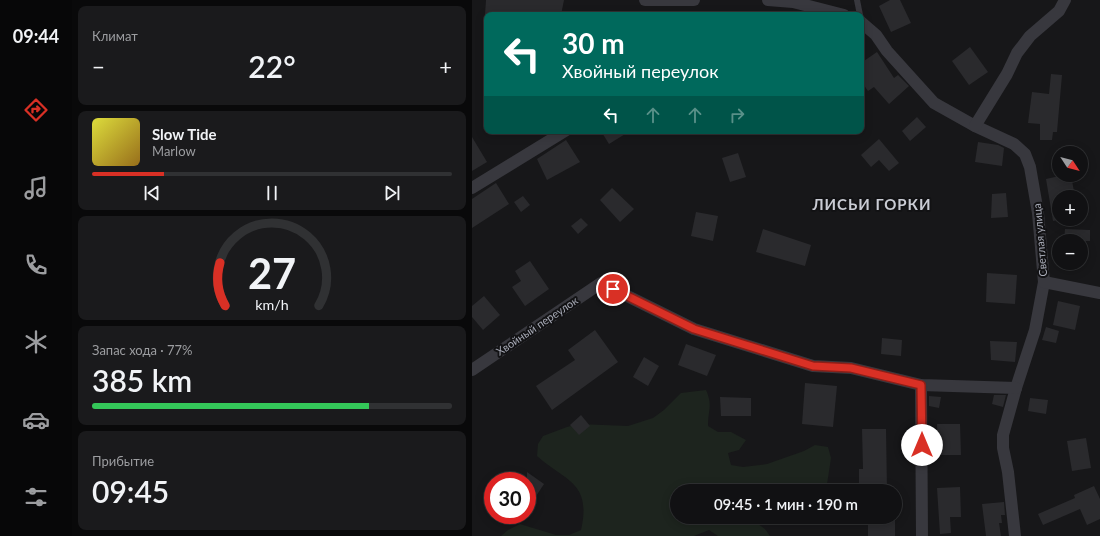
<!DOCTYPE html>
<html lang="ru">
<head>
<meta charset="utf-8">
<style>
	body { margin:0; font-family:Lato,sans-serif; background:#1a1a1c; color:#f1f3f6; height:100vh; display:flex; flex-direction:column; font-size:15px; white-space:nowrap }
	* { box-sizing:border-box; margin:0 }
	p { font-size:13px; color:#9c9da0 }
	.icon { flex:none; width:22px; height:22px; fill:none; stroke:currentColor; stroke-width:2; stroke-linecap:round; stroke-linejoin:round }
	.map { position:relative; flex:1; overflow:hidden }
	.drawer { display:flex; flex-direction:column; gap:6px; padding:6px; background:#09090a; width:400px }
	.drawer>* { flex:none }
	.hud { position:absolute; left:12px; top:12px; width:380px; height:122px; border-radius:8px; box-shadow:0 2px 10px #0003,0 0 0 1px #303133; background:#00695c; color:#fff; overflow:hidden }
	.needle { width:26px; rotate:126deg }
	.tools { position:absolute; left:580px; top:146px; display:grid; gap:8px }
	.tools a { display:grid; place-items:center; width:36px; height:36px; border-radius:50%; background:#111113; box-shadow:0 2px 10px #0003,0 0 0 1px #303133; font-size:20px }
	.speed { position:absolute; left:12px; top:472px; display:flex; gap:8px; font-size:20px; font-weight:700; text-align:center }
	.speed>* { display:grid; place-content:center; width:52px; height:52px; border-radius:50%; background:#111113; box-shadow:0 2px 10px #0003,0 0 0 1px #303133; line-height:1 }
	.speed .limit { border:6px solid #d22; background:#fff; color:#111 }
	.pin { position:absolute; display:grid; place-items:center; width:34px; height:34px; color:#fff; margin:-17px; border:2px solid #fff; border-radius:50%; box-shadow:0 1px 4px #0007 }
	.me { position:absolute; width:44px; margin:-22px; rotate:0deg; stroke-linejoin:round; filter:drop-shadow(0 0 3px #0008) }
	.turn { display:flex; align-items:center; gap:14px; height:84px; padding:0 12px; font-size:18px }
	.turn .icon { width:52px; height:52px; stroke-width:2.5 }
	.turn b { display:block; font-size:28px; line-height:34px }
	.lanes { display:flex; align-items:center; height:38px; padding:0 12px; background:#0003; justify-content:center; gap:20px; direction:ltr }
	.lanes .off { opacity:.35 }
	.big { font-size:30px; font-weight:600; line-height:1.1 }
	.drawer .widget { flex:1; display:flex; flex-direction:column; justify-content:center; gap:6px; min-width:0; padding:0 14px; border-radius:8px; background:#1a1a1c }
	.drawer .dial { align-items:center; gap:0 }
	.dial svg { height:104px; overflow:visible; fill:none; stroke:#303133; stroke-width:7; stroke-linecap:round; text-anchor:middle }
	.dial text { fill:#f1f3f6; stroke:none }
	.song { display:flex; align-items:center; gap:12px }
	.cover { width:48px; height:48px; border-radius:6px; background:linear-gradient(135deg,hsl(60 70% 55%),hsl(40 70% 35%)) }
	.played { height:4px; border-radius:2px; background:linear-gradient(90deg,#d93025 20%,#303133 20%) }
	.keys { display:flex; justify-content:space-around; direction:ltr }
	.heat { display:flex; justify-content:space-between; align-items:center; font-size:22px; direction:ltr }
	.charge { height:6px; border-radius:3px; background:linear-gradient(90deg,#34c759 77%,#303133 0) }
	.trip { position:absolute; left:198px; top:484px; width:232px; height:40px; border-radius:20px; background:#111113; box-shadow:0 2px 10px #0003,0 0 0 1px #303133; font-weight:600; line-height:40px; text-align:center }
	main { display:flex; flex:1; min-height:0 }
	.tabs { display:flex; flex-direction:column; width:72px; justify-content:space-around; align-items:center; background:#070708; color:#9c9da0 }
	.tabs .icon { width:28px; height:28px }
	.tabs .selected { color:#d93025 }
	.tabs b { font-size:18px; color:#f1f3f6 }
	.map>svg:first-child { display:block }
</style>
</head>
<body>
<main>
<nav class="tabs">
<b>09:44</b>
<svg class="icon selected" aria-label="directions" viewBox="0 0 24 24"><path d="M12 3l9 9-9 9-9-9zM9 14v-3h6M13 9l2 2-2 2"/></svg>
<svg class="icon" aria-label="music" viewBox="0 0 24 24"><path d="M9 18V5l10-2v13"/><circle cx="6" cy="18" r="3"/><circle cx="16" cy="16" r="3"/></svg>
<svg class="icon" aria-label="phone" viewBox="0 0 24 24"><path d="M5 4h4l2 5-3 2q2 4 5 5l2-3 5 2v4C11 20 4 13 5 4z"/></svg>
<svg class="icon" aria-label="climate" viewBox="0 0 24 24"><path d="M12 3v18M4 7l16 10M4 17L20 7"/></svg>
<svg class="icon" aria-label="car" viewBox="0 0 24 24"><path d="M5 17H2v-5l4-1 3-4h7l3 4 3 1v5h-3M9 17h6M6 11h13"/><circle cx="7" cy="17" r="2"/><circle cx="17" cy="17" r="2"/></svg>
<svg class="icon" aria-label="filters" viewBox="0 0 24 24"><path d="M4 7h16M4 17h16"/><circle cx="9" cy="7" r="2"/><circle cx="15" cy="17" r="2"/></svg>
</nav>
<section class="drawer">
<div class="widget"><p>Климат</p>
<div class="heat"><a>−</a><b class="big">22°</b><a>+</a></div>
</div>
<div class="widget">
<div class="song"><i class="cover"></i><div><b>Slow Tide</b><p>Marlow</p></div></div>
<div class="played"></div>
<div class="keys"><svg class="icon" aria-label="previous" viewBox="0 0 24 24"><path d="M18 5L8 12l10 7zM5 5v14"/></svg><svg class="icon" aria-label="pause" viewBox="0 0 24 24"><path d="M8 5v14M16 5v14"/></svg><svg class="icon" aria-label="next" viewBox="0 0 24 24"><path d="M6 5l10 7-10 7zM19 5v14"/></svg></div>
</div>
<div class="widget dial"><svg viewBox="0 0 100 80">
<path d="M14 69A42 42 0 1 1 86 69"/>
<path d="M14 69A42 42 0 0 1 10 36" stroke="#d93025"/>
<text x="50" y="56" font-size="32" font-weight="700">27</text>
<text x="50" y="72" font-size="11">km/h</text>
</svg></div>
<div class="widget"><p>Запас хода · 77%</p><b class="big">385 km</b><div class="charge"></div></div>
<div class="widget"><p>Прибытие</p><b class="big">09:45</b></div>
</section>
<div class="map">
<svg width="628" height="536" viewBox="0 0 628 536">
	<rect width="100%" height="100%" fill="#171719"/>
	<path fill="#1d241e" d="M234,390C241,406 236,409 236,426L246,432H259L274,440L267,450L256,453L259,465L271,467L295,464L332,451L343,445L356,447L359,458L354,491H333L318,487L300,491H205V517H276L293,529L298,536H246L237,530L222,536H29L36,530L48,524L84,535H97L109,530C120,482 93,481 65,456L66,444L71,436L95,427L106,424L156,426L181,418L192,410L209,393Z"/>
	<g fill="#2a2a2d">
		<polygon points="14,0 92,0 89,15 13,15"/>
		<polygon points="418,0 428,0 439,23 419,32 407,6"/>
		<polygon points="498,47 516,72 497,85 480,61"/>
		<polygon points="405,52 422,78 426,75 437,86 417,104 402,87 396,91 389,81 389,63"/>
		<polygon points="579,74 590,75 585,132 581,132 580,140 568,140 568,124 556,123 560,92 577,94"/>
		<polygon points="445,117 454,127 438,141 430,131"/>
		<polygon points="129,131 158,131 137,144"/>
		<polygon points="0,137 15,162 0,171"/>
		<polygon points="407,139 427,163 417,171 407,160 399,167 389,155"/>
		<polygon points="94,140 108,162 75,180 65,159"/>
		<polygon points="506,142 526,145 532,148 530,166 503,162"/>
		<polygon points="266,153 274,177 258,182 250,158"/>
		<polygon points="592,175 599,175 603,197 587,197 587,220 581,221 574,179"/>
		<polygon points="24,183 37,204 0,228 0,199"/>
		<polygon points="140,188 162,209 148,222 128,200"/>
		<polygon points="534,193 536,217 519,218 520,194"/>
		<polygon points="51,196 58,205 49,212 42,202"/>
		<polygon points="224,212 246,216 241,241 219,236"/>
		<polygon points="109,218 116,225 106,234 99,226"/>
		<polygon points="291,229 339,245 333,266 284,252"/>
		<polygon points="593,229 618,230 618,241 592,241"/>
		<polygon points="58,261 77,289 53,306 40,287 49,281 43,271"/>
		<polygon points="515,273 545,275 543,304 514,302"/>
		<polygon points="12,296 28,315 11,330 0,317 0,306"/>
		<polygon points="586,301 608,306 603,330 581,325"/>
		<polygon points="574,327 587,331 584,343 570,340"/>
		<polygon points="123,330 146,362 80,410 64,386 103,360 96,350"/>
		<polygon points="410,338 430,340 429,356 409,354"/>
		<polygon points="518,341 545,342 543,362 519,360"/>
		<polygon points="214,344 244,355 235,376 206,365"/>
		<polygon points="172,357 187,366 176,386 161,377"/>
		<polygon points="333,383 365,386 361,427 330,424"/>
		<polygon points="522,395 534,395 531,407 520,404"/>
		<polygon points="457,396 469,397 467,408 457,406"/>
		<polygon points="248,397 279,398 279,416 249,416"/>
		<polygon points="558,398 576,400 574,414 556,411"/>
		<polygon points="109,415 118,426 107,435 98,425"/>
		<polygon points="465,424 488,424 489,455 466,455"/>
		<polygon points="390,429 414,429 415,491 387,491 387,469 391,469"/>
		<polygon points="614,438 619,468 600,471 595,441"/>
		<polygon points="55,472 72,484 55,510"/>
		<polygon points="622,486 628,499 628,519 615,525 608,509 571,525 566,514 603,498 602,495"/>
		<polygon points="488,487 489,517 478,517 479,533 468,534 465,488"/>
		<polygon points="532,502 533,515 529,515 530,523 527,523 529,536 514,536 510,504"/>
		<rect x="396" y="517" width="27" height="19"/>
	</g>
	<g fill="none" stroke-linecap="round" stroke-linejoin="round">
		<polyline stroke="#38383e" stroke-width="6" points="385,0 388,15"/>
		<g stroke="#38383e" stroke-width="12">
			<polyline points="173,0 222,0"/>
			<polyline points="296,0 321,2 372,15"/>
			<polyline points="389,22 404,35 415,51 462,103 503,126 542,144 553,154 558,167 566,213 572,282 563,330 544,388 531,435 531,448 536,472 543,536"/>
			<polyline points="503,126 535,74 545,53 558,36 587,11 593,0"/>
			<polyline points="0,188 93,131"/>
			<polyline points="572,282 628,293"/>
			<polyline points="0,370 129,283 222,329 341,366 379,368 449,385 544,388"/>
			<polyline points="449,385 450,536"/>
		</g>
	</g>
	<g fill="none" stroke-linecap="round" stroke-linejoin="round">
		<defs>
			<polyline id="route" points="141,289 222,329 341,366 379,368 449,385 450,445"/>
		</defs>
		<use href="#route" stroke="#8d1f18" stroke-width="10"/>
		<use href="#route" stroke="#d93025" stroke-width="7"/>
	</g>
	<g text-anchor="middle" stroke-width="4" stroke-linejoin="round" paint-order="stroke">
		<g font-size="11" fill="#a9acb8" stroke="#121214">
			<text transform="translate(568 240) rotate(-95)" y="4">Светлая улица</text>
			<text transform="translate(65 326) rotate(-34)" y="4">Хвойный переулок</text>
		</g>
		<g font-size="15" font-weight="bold" letter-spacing="1" fill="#caccd4" stroke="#121214">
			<text x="400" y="210">ЛИСЬИ ГОРКИ</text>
		</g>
	</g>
</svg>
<div class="tools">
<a><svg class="needle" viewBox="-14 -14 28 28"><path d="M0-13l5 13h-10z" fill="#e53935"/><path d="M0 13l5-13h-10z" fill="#9c9da0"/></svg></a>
<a>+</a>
<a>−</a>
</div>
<div class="speed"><div class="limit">30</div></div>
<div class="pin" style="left:141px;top:289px;background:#d93025"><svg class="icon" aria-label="arrive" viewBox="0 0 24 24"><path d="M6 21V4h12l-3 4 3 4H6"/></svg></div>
<svg class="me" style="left:450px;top:445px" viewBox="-20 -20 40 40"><circle r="19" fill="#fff"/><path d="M0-13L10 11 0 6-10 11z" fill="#d93025"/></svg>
<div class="trip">09:45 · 1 мин · 190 m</div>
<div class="hud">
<div class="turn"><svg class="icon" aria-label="left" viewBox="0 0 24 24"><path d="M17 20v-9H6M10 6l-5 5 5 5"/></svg><div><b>30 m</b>Хвойный переулок</div></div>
<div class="lanes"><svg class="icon" aria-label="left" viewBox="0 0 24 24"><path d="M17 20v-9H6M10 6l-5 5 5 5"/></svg><svg class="icon off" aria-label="ahead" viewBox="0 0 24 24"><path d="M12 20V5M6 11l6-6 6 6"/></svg><svg class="icon off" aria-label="ahead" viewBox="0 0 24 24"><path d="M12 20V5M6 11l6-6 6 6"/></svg><svg class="icon off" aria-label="right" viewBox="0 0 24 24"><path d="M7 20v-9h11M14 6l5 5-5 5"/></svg></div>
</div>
</div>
</main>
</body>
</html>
